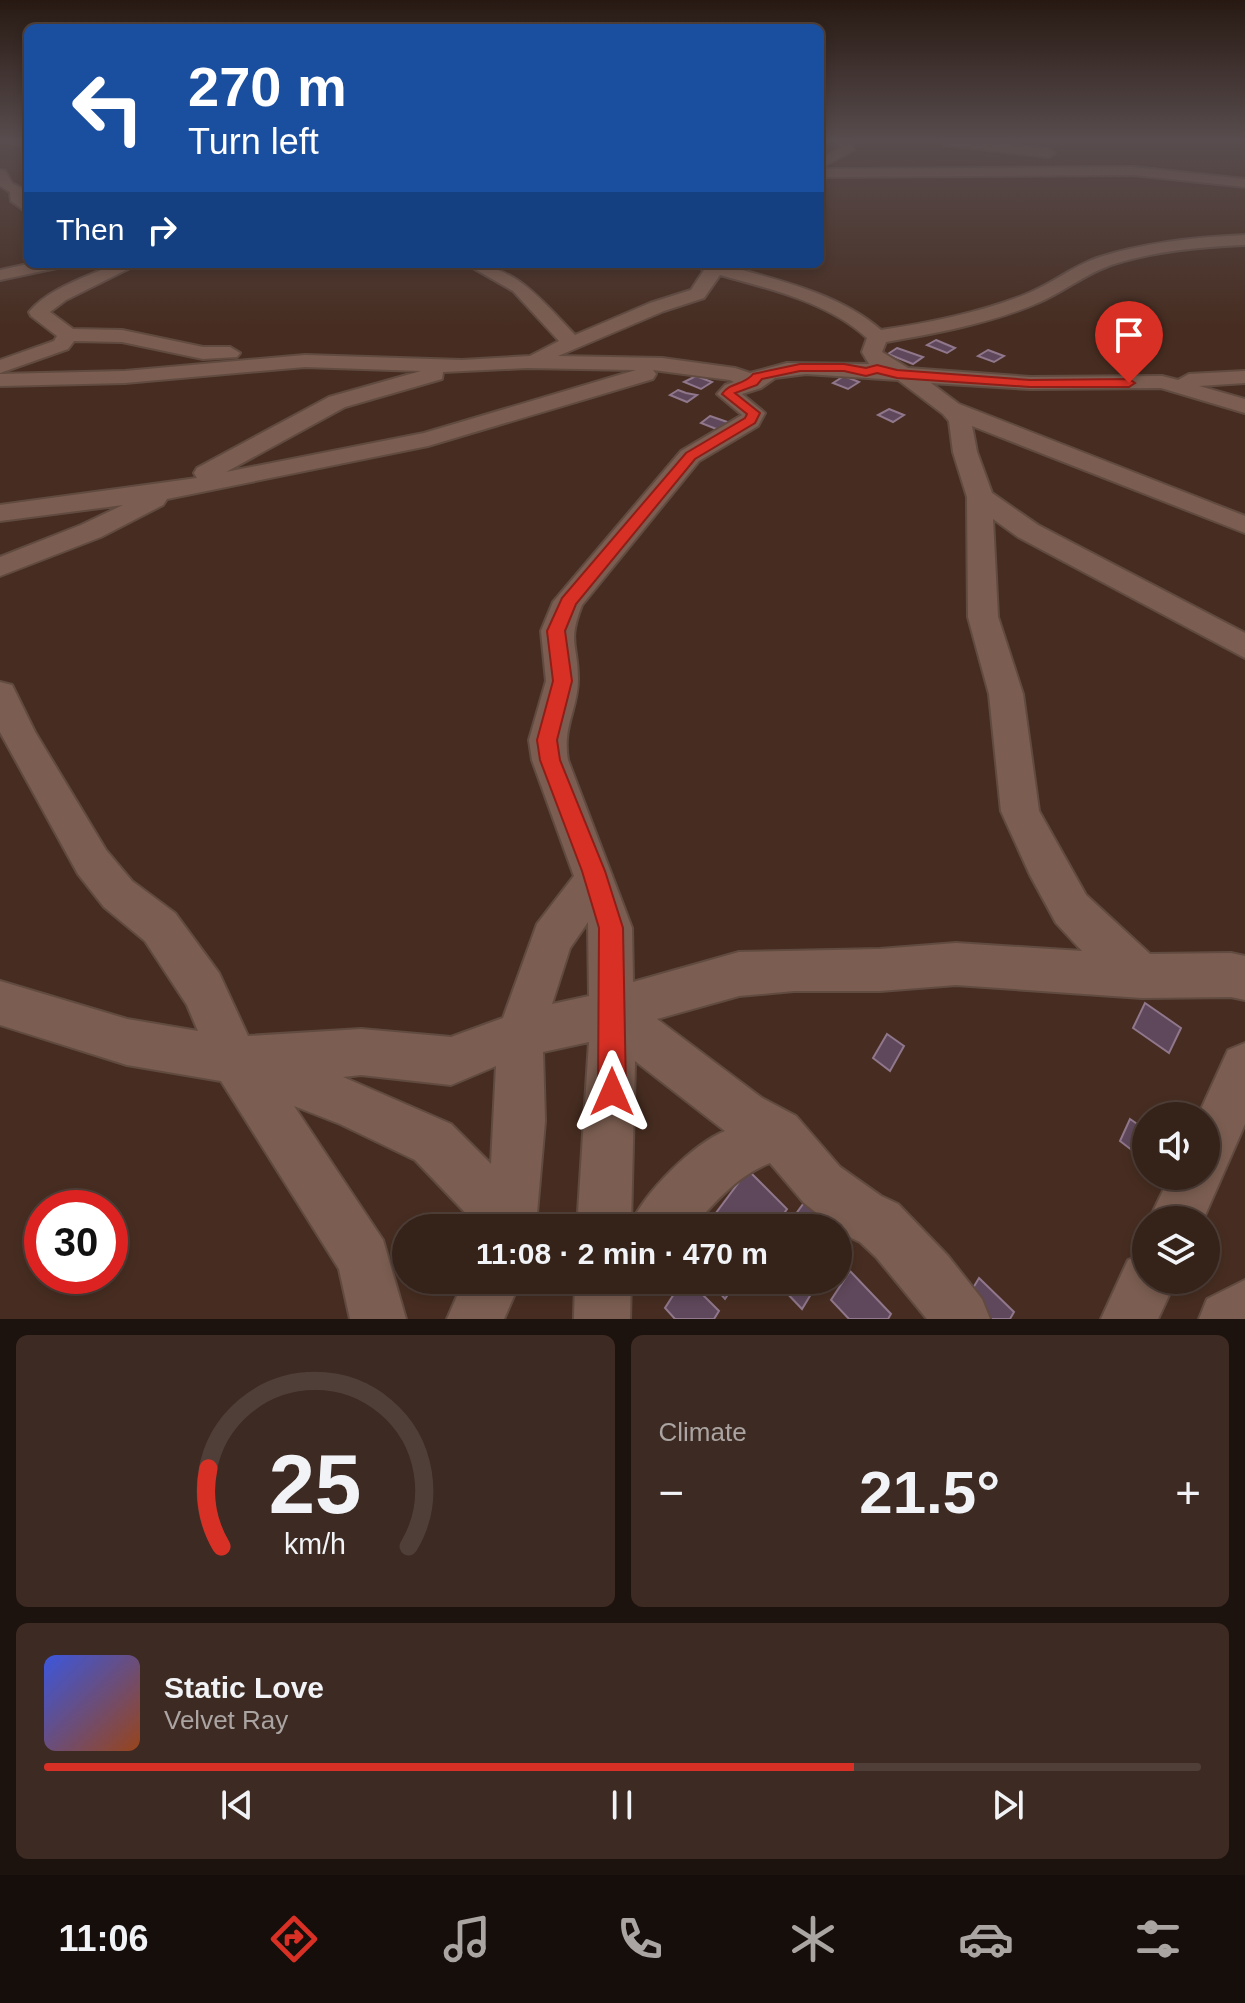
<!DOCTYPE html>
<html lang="en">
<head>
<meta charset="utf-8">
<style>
	body { margin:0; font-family:Arial,sans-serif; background:#3d2a22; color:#f1f3f6; height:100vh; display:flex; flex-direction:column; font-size:30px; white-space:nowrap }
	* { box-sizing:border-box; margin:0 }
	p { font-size:26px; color:#aaa4a2 }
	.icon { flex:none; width:44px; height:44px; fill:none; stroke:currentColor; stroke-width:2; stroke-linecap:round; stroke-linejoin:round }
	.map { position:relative; height:1319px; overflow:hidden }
	.panel { display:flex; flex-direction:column; gap:16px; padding:16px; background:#1d130e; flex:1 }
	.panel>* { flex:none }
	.top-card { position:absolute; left:24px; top:24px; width:800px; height:244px; border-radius:12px; box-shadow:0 4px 12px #0003,0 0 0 2px #4f3f38; background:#1a4fa0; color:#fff; overflow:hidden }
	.controls { position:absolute; left:1132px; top:1102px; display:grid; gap:16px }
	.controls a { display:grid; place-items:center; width:88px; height:88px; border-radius:50%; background:#352219; box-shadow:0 4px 12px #0003,0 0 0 2px #4f3f38; font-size:40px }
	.speed { position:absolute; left:24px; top:1190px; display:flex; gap:16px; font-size:40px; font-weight:700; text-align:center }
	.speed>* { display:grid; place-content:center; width:104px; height:104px; border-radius:50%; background:#352219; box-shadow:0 4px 12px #0003,0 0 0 2px #4f3f38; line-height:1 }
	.speed .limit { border:12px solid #d22; background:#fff; color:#111 }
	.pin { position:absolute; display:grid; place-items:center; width:68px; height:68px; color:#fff; margin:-82px -34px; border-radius:50% 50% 50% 0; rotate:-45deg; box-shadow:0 0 8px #0007 }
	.pin .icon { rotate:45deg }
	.me { position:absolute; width:88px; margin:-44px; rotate:0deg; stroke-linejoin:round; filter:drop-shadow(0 0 6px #0008) }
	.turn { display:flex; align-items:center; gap:28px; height:168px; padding:0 32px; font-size:36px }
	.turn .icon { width:104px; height:104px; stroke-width:2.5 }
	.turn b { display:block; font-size:56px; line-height:68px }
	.then { display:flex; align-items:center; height:76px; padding:0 32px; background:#0003; gap:16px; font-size:30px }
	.big { font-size:60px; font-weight:700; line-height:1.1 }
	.panel .widget { flex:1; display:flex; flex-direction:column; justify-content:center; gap:12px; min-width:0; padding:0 28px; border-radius:12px; background:#3d2a22 }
	.panel .dial { align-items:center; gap:0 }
	.dial svg { height:208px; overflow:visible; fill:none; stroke:#4f3f38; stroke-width:7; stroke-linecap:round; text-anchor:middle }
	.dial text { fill:#f1f3f6; stroke:none }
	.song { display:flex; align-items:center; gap:24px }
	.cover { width:96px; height:96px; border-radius:12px; background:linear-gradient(135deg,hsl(230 70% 55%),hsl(20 70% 35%)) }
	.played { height:8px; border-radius:4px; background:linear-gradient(90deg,#d93025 70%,#4f3f38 70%) }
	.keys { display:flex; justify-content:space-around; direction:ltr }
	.heat { display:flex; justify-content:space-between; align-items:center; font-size:44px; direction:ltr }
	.panel .tiles { flex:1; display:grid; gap:16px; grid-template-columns:1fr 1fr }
	.widget:last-child { grid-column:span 2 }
	.trip { position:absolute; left:392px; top:1214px; width:460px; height:80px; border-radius:40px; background:#352219; box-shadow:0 4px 12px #0003,0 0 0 2px #4f3f38; font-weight:700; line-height:80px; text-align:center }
	.menu { display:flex; height:128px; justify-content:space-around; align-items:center; background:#150e0a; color:#aaa4a2 }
	.menu .icon { width:56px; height:56px }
	.menu .on { color:#d93025 }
	.menu b { font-size:36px; color:#f1f3f6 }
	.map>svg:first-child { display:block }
</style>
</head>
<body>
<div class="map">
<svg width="1245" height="1319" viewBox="0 0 1245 1319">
	<rect width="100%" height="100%" fill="#472d21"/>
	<g fill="#5f485b" stroke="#90778b" stroke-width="2">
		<polygon points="936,340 955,348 947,353 927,345"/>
		<polygon points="897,348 923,357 913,364 888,354"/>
		<polygon points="988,350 1004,356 994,362 978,356"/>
		<polygon points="696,376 712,382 701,389 684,382"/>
		<polygon points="844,376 859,382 848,389 833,383"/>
		<polygon points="678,390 686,393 697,395 687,402 670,395"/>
		<polygon points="889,409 904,415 893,422 878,415"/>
		<polygon points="710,416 733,424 724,432 701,423"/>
		<polygon points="1145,1003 1181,1028 1169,1053 1133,1028"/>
		<polygon points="887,1034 904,1046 890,1071 873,1058"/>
		<polygon points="1130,1119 1146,1130 1146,1161 1120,1141"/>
		<polygon points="748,1170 787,1209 774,1228 724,1228 713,1217"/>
		<polygon points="811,1193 832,1214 822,1228 802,1228 793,1218"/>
		<polygon points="850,1271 891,1314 888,1319 849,1319 831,1300"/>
		<polygon points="979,1278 1014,1312 1010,1319 972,1319 961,1308"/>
		<polygon points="683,1280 688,1280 719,1311 714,1319 675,1319 665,1308"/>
		<polygon points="708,1280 738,1280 725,1299"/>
		<polygon points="790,1280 819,1281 802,1309 784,1290"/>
	</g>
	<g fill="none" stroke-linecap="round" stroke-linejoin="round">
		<defs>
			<g id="minor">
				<polygon points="11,141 28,141 28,146 13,144"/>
				<polygon points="839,141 851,141 854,150 820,168 820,159 841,148"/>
				<polygon points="939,141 979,141 1049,149 1055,153 1049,157 945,145"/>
				<polygon points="1133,167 1245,179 1245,187 1133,175 820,177 820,169"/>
				<polygon points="0,170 5,171 12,183 25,190 24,197 28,200 28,213 11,201 10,192 0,186"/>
				<path d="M1245,235V245C1200,247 1154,251 1111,265C1085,274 1065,291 1040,302C992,323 937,333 886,342L882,352L908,368L1030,377L1162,376L1178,380L1189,374L1245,371V383L1199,386L1245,399V413L1161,388L1030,389L931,383L959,404L1245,516V533L972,426L977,452L992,493L1038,525L1245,633V658L1018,537L993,519L998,617L1023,694L1039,811L1086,895L1150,954L1231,953L1245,956V1000L1231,997L1142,998L956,985L880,991H794L739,996L657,1019L762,1098L796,1116L840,1167L881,1196L898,1204L948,1256L982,1299L990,1319H927L876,1257L860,1242L843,1234L804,1203L770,1163C737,1176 715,1202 692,1228H577L589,1042L543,1052L545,1121L537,1213L544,1228H480L415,1160L340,1124L294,1106L383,1240L406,1319H350L339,1269L221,1081L127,1065L0,1025V981L127,1019L198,1031L187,1005L145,941L104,907L78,874L0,732V682L12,685L35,732L106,850L132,881L175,913L219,973L248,1036L361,1029L451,1037L503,1018L537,924L574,876L532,760L529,740L546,681L541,631L553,602L681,451L742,415L717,394L725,385L734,382L730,380L653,370L656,374L653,379L428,446L167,499L163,505L101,537L0,576V557L81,525L123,505L0,521V505L197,478L194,473L197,468L329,397L421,371L305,367L125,383L0,386V374L125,371L305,355L462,360L530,356L559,341L513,291L466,264C515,264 543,302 575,335L650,303L691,290L704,270L691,264H734L731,267C782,281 841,295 881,330C929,323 978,313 1024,295C1051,285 1072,266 1100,257C1147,242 1196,237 1245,235ZM720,275C770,289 828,302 867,338L862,352L869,364L787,363L750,373L735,368L662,358L558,356L664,311L704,298ZM527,368L636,370L424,433L226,472L345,407L442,379L443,372ZM806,374L898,380L943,414L949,421L953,452L967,497L968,617L989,694L1001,811L1030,875L1056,923L1082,951L956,943L880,949L739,952L633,982L632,928L568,760C562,727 578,709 578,679C578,644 567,643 582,605L699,461L758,426L765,413L742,394L761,388L775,378ZM588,922L589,996L552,1004L570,948ZM635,1061L725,1131C694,1143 644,1193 631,1224ZM496,1066L491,1164L451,1124L343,1077L361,1075L451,1085Z"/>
				<polygon points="28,264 60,264 57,268 0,280 0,270"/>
				<path d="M115,264H138L66,300L50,312L73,329L122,330L203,347H230L240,353L237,357L203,359L122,342L74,341L68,349L0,373V360L54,341L57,336L31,316L29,312C49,288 87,277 115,264Z"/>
				<polygon points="1245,1043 1245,1124 1203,1220 1149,1220 1170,1176 1206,1176 1206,1116 1198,1116 1228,1050"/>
				<polygon points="1146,1253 1146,1280 1176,1280 1158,1319 1101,1319 1128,1260"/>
				<polygon points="464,1280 521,1280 504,1319 447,1319"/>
				<polygon points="575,1280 631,1280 630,1319 574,1319"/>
				<polygon points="1245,1280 1245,1319 1199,1319 1207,1299"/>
			</g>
		</defs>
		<use href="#minor" stroke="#614b41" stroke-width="4"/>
		<use href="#minor" fill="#7b5e51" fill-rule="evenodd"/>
	</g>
	<linearGradient id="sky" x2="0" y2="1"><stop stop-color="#271912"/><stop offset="0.43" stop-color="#584c4e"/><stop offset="1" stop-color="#584c4e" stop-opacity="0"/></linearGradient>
	<rect width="1245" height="326" fill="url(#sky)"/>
	<path fill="#d93025" stroke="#8d1f18" stroke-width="2" d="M800,364H844L866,368L877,365L897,370L1030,380L1129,379L1135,383L1129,387H1030L897,378L877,373L866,376L844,371H800L762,379L757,385L735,393L760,413L755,423L695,459L576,604L565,631L572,681L557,740L560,760L605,871L623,928L626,1092L622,1102L612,1106L602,1102L598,1092L599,928L582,871L540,760L537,740L553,681L547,631L562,598L686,453L745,418L747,414L722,394C730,382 745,385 753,374Z"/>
</svg>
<div class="controls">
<a><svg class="icon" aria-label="sound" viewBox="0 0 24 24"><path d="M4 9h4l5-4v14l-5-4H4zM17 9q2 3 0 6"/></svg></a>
<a><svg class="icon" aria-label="layers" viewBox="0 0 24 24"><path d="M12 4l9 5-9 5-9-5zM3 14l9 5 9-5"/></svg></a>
</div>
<div class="speed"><div class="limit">30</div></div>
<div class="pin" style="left:1129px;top:383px;background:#d93025"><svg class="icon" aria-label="arrive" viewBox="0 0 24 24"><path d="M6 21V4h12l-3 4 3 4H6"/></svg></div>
<svg class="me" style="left:612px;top:1092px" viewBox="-20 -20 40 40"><path d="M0-17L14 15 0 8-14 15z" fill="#d93025" stroke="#fff" stroke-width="4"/></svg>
<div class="trip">11:08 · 2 min · 470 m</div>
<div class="top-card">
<div class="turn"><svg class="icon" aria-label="left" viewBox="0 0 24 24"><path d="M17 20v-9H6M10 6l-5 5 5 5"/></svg><div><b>270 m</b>Turn left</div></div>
<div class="then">Then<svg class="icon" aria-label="right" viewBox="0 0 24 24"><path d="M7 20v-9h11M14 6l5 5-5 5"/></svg></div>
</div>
</div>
<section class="panel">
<div class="tiles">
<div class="widget dial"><svg viewBox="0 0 100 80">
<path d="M14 69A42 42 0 1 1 86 69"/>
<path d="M14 69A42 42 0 0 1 9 39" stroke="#d93025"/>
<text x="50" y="56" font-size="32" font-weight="700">25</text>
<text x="50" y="72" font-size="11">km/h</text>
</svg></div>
<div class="widget"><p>Climate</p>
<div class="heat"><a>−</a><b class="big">21.5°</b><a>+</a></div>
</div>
<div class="widget">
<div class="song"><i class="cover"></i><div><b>Static Love</b><p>Velvet Ray</p></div></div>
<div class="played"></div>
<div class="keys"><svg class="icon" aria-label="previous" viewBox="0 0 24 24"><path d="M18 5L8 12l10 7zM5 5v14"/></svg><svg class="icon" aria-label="pause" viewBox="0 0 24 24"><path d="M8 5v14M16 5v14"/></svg><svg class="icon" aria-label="next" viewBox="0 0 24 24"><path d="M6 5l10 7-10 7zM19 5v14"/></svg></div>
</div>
</div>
</section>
<nav class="menu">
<b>11:06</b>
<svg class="icon on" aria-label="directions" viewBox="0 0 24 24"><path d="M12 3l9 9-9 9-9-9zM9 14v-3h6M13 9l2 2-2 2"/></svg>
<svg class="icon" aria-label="music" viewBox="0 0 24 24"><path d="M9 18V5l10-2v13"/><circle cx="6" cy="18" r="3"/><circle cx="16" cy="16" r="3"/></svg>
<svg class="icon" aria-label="phone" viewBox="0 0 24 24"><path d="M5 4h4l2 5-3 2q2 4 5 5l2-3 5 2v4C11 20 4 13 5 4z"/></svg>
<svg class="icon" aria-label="climate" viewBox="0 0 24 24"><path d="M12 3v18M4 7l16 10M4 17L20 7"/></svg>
<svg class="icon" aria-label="car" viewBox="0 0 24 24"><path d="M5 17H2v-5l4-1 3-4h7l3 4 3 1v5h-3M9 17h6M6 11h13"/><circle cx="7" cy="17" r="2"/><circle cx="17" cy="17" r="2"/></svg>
<svg class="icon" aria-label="filters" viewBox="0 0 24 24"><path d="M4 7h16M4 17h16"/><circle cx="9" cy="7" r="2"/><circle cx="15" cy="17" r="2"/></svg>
</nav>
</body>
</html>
